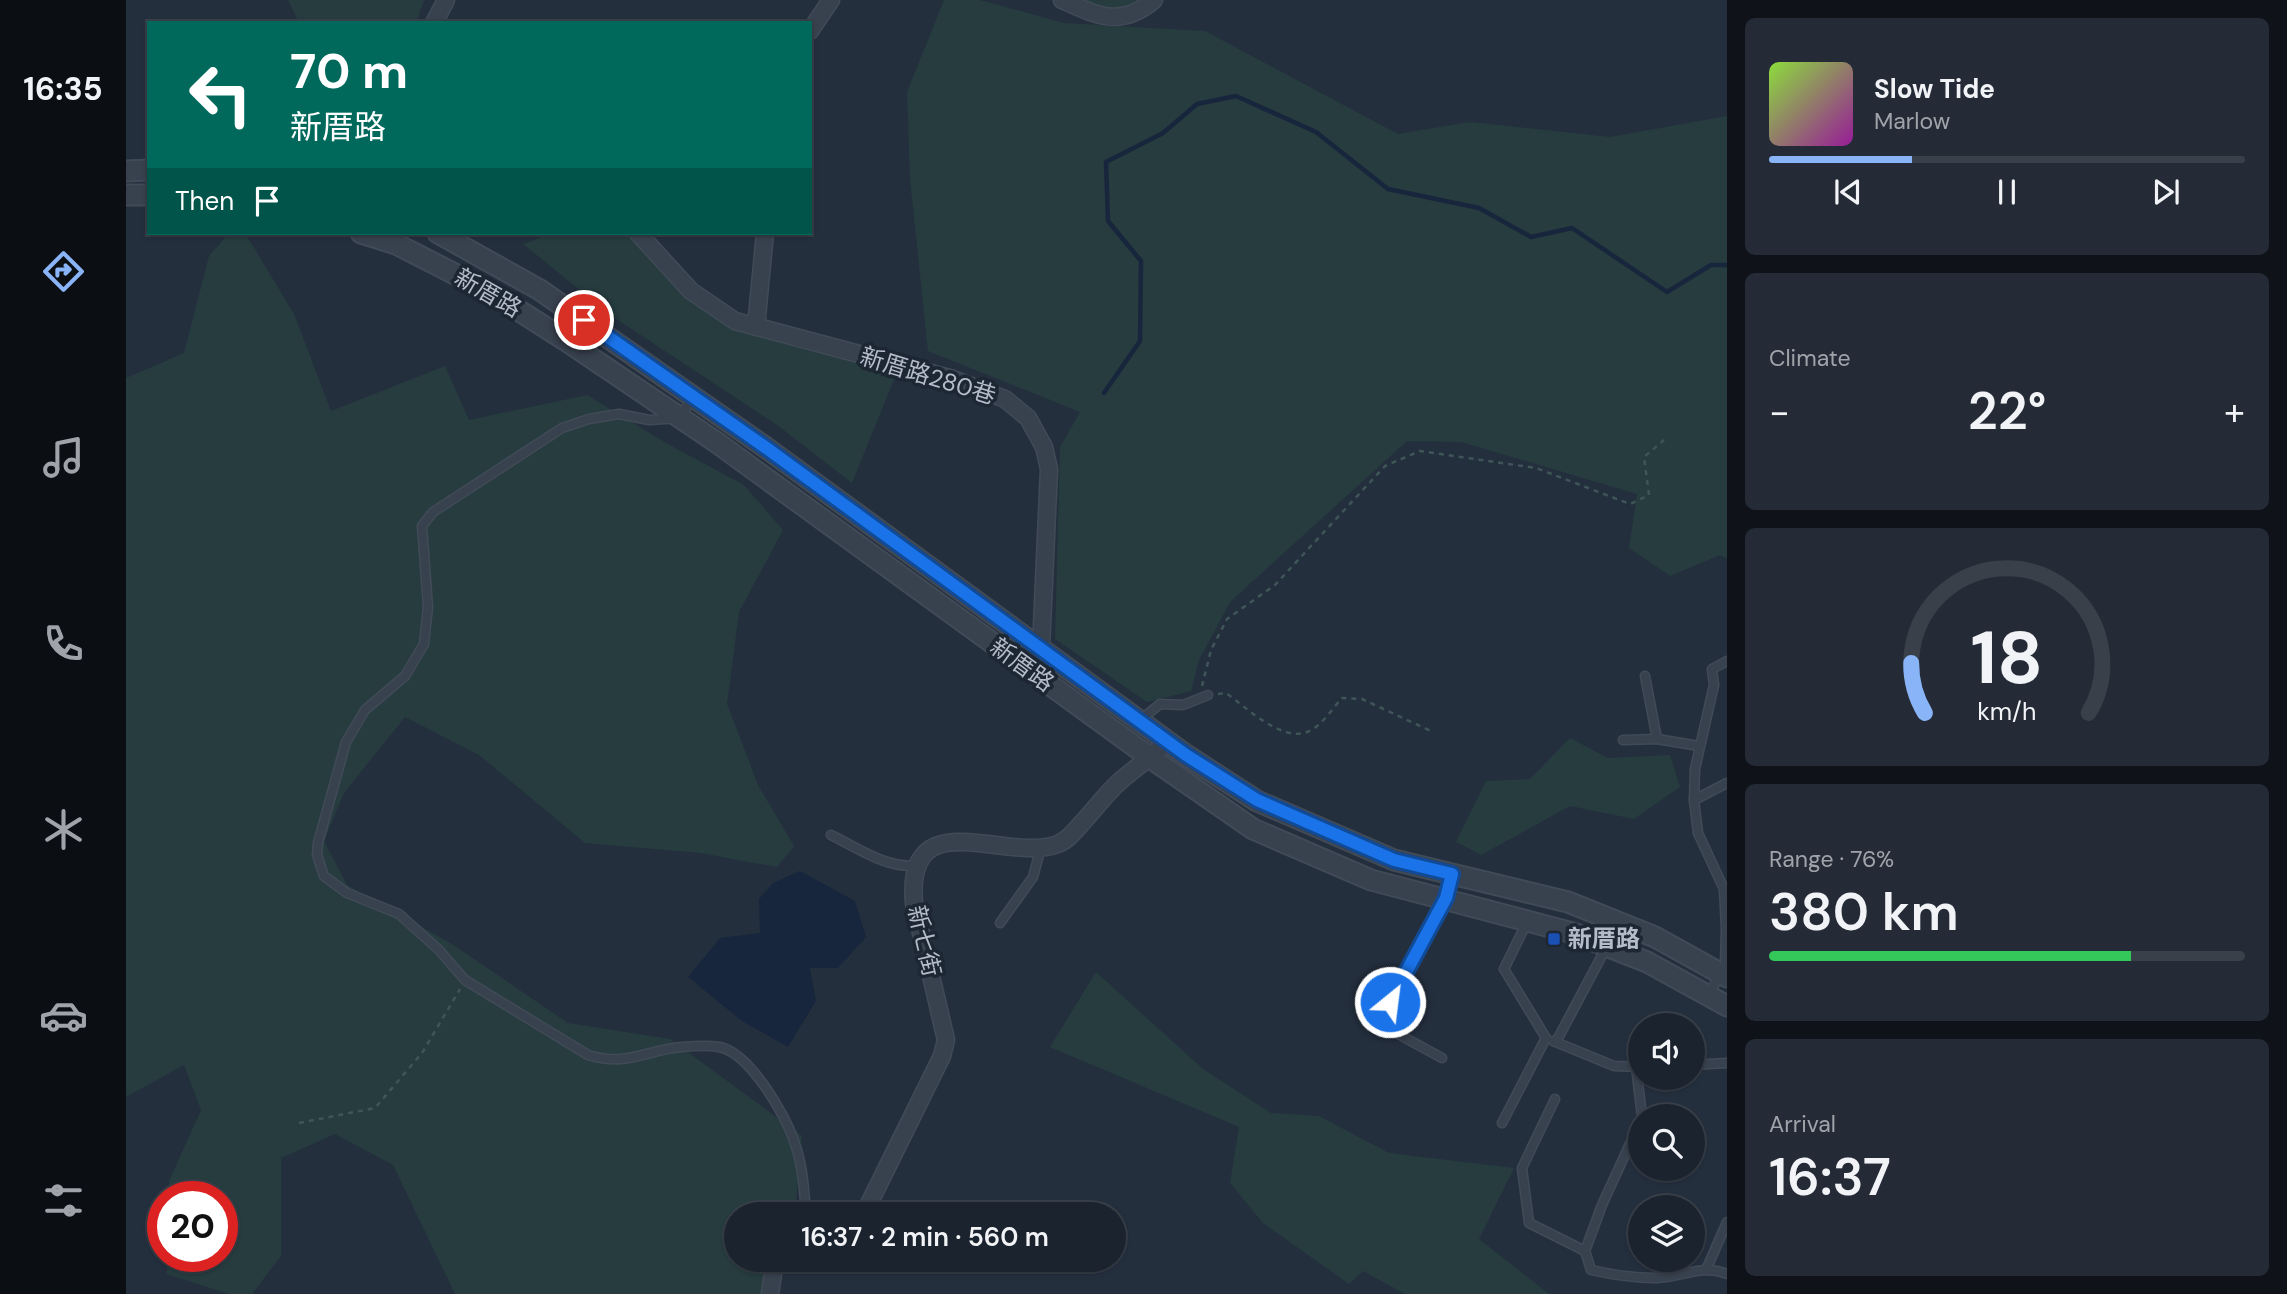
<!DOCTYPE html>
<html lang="en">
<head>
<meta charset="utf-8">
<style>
	body { margin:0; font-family:"DM Sans","Noto Sans TC",sans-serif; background:#242b36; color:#f1f3f6; height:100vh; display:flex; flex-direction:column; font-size:26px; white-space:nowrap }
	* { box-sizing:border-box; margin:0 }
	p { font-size:23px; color:#a0a4aa }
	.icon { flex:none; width:38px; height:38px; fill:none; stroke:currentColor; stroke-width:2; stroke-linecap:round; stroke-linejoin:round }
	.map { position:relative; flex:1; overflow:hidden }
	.sheet { display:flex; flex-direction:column; gap:18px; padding:18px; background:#0f1319; width:560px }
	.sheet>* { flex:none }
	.hud { position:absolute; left:21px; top:21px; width:665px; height:214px; border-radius:0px; box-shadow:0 2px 5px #0004,0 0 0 2px #39404a; background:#00695c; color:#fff; overflow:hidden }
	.buttons { position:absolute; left:1502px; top:1013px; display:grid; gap:14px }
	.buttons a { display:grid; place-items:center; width:77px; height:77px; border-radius:50%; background:#1b232e; box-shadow:0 2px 5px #0004,0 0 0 2px #39404a; font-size:35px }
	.speed { position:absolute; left:21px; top:1181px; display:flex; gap:14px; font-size:35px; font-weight:700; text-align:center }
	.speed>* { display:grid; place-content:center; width:91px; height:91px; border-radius:50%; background:#1b232e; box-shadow:0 2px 5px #0004,0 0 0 2px #39404a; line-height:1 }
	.speed .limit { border:10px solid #d22; background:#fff; color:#111 }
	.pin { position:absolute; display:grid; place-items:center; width:60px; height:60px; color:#fff; margin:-30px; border:4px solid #fff; border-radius:50%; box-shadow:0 2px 7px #0007 }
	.me { position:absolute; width:77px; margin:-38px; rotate:29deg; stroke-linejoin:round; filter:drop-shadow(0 0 5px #0008) }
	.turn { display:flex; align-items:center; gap:24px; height:147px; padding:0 28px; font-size:32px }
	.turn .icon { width:91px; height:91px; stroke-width:2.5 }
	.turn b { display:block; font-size:49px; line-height:60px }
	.then { display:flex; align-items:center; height:66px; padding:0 28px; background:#0003; gap:14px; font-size:26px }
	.big { font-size:52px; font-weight:600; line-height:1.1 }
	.sheet .widget { flex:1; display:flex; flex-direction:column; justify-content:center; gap:10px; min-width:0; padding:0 24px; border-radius:10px; background:#242b36 }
	.sheet .dial { align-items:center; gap:0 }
	.dial svg { height:182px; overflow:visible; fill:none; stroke:#39404a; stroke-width:7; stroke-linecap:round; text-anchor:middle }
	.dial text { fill:#f1f3f6; stroke:none }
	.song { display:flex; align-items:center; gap:21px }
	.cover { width:84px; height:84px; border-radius:10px; background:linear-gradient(135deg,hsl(90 70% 55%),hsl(300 70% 35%)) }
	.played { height:7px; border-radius:4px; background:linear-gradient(90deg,#8ab4f8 30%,#39404a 30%) }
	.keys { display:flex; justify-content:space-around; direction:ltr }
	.heat { display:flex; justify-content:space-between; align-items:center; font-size:38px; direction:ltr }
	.charge { height:10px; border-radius:5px; background:linear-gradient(90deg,#34c759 76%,#39404a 0) }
	.trip { position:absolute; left:598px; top:1202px; width:402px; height:70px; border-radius:35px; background:#1b232e; box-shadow:0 2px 5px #0004,0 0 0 2px #39404a; font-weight:600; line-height:70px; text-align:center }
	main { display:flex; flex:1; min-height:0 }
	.dock { display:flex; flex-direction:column; width:126px; justify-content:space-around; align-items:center; background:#0b0e12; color:#a0a4aa }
	.dock .icon { width:49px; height:49px }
	.dock .active { color:#8ab4f8 }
	.dock b { font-size:32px; color:#f1f3f6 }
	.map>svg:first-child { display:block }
</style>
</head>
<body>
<main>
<nav class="dock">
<b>16:35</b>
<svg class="icon active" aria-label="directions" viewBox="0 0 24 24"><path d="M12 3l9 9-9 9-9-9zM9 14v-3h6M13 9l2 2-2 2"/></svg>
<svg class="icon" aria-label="music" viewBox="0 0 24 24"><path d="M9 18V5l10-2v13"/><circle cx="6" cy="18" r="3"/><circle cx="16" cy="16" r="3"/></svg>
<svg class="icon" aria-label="phone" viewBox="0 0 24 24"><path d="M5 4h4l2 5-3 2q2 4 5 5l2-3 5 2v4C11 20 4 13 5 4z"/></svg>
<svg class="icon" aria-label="climate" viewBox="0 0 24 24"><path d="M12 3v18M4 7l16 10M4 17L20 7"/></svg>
<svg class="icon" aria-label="car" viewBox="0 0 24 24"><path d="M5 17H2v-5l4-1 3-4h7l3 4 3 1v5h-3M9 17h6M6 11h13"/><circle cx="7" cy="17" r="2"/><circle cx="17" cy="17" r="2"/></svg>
<svg class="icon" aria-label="filters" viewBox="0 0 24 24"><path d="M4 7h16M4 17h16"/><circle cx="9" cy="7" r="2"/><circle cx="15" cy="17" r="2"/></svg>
</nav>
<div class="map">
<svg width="1601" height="1294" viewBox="0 0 1601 1294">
	<rect width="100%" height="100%" fill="#242f3e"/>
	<g fill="#263c3f">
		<polygon points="162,0 298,0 290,23 173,23"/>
		<polygon points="818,0 854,0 938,23 1079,31 1272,134 1344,122 1484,137 1601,116 1601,558 1594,555 1544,576 1503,548 1511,494 1335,442 1281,441 1104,602 1073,660 1065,691 1021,702 929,639 934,447 954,412 802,351 784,179 781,92"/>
		<polygon points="934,0 1028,0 1012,14"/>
		<polygon points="103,233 119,233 168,314 205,411 319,366 343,420 461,395 540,443 618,485 657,530 613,612 601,704 632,785 668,846 651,867 574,853 459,843 353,755 279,717 218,793 198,841 221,885 326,944 442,1023 544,1039 676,1136 669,1214 611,1214 611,1260 654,1260 639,1294 329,1294 267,1165 209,1134 155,1158 155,1256 126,1294 103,1294 41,1274 41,1257 96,1256 96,1197 42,1197 43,1181 75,1110 58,1065 0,1097 0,378 58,353 83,256"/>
		<polygon points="426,233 506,233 613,326 771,372 726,483 651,425 486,316 397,244"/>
		<polygon points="1444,738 1482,758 1544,755 1554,787 1508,819 1444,806 1355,855 1330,842 1360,781 1404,779"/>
		<polygon points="970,972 1077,1069 1145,1113 1193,1116 1263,1153 1388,1168 1353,1239 1423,1294 1279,1294 1237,1271 1223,1284 1137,1223 1104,1183 1113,1127 924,1047"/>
	</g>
	<polygon fill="#17263c" points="674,871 729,901 740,937 712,968 684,968 690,1001 662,1047 616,1021 562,977 594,938 634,933 633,899 647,883"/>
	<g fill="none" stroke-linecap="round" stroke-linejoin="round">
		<polyline stroke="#17263c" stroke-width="4.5" points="978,393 1014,341 1015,261 982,221 980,162 1037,133 1071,104 1110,96 1190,132 1262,189 1353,208 1405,237 1446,228 1541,292 1585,265 1601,265"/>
		<defs>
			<g id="service">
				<path d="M566,396L555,418L523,420L493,414L463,419L436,428L307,512L296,526L302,607L298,644L279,676L239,710L220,742L192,843L191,855L198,876L221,893L273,914L313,950L339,980L462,1055C501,1067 519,1050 556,1047C567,1046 582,1045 593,1047C623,1052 659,1114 668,1141C677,1165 678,1189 680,1214"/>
				<polyline points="1519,676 1531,739"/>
				<polyline points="1013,721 1034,704 1057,705 1082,695"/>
				<polyline points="1497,740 1531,739 1573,746"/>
				<polyline points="1568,800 1601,783"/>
				<path d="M705,835C732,848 762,870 793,865"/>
				<polyline points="1401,922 1378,969 1420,1038"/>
				<polyline points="874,923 907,877 915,847"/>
				<polyline points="1582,996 1599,966 1600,928 1598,889 1572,833 1568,800 1569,769 1588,685 1586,669 1601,661"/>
				<polyline points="1427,1041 1488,1066 1514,1067"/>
				<polyline points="1430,1042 1481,946"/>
				<polyline points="1316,1058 1252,1023 1320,898 1327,874"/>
				<polyline points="1566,1065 1601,1063"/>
				<polyline points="1510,1067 1516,1116"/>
				<polyline points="1429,1099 1396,1168 1403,1223 1459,1251"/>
				<polyline points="1376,1123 1420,1038"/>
				<path d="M1459,1251L1465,1270C1487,1275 1508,1278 1531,1278C1556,1277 1576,1264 1601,1274"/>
				<polyline points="1459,1251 1476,1205 1514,1122"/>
				<polyline points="1581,1268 1601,1222"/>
			</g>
			<g id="minor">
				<path d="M936,0C972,16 995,28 1028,0"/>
				<polyline points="308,23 320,0"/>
				<polyline points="684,31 705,0"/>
				<polyline points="512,233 565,291 609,321 827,379 879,399 902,418 918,447 923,469 915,649"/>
				<polyline points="630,327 639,233"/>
				<path d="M738,1214L816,1056L820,1040L788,903C779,799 881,864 932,844C942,840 949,831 956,823C968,810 979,795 992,783C1008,768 1026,758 1041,741"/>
				<polyline points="644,1294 649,1260"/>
			</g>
			<g id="tertiary">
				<polyline points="0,171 23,170"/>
				<polyline points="0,195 23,195"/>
				<polyline points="235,233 270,244 364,292 439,340 590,442 1026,759 1127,829 1245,880 1447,933 1521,962 1601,1006"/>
				<polyline points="312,233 414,290 639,447 1060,755 1131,801 1268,860 1442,902 1529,937 1601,977"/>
			</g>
		</defs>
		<use href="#service" stroke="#414a57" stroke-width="11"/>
		<use href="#minor" stroke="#414a57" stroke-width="19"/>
		<use href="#tertiary" stroke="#414a57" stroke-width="23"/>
		<g stroke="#3f5557" stroke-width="2.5" stroke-dasharray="5 5" stroke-linecap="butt">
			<polyline points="1076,686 1085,650 1101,619 1149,585 1259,466 1294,451 1410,468 1504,504 1523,495 1518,457 1538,440"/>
			<path d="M1092,694L1100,693C1120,707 1155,742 1181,732C1195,727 1206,709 1216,698L1236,699L1307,732"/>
			<polyline points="173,1123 249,1108 296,1053 334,989"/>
		</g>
		<use href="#service" stroke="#38414e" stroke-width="8"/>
		<use href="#minor" stroke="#38414e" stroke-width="16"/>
		<use href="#tertiary" stroke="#38414e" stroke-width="19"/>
	</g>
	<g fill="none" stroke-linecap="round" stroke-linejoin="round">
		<defs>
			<polyline id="route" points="458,320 639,447 1060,755 1131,800 1268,860 1326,874 1320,898 1264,1002"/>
		</defs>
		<use href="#route" stroke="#114b97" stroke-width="18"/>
		<use href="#route" stroke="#1a73e8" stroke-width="12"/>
	</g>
	<rect fill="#1a4fb4" stroke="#1d2633" stroke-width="2.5" x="1421" y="932" width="14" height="14" rx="3.5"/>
	<g text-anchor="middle" stroke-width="7" stroke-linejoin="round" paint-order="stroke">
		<g font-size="24" fill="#b4bcc9" stroke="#1d2633">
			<text transform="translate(362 293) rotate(30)" y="8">新厝路</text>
			<text transform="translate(802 376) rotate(17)" y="8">新厝路280巷</text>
			<text transform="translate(896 665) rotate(36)" y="8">新厝路</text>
			<text transform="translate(798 941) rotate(77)" y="8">新七街</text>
		</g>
		<g font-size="24" font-weight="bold" fill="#b4bcc9" stroke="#1d2633" text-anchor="start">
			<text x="1442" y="947">新厝路</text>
		</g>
	</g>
</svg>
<div class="buttons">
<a><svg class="icon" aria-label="sound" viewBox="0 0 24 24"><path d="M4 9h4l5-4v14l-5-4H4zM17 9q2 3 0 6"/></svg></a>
<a><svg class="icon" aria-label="search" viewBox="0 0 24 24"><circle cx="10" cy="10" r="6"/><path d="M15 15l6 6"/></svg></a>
<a><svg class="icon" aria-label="layers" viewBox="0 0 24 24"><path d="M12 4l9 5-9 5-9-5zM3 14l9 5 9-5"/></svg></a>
</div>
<div class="speed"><div class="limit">20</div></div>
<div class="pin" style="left:458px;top:320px;background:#d93025"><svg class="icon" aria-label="arrive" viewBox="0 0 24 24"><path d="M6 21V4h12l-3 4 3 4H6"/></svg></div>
<svg class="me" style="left:1264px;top:1002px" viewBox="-20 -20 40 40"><circle r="17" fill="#1a73e8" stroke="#fff" stroke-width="3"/><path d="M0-11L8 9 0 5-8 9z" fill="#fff"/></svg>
<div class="trip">16:37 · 2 min · 560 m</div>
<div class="hud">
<div class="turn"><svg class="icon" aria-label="left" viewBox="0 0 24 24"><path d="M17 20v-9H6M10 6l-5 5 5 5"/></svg><div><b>70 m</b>新厝路</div></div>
<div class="then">Then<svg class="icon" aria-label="arrive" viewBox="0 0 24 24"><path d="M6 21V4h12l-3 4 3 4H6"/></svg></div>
</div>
</div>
<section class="sheet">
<div class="widget">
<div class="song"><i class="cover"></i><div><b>Slow Tide</b><p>Marlow</p></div></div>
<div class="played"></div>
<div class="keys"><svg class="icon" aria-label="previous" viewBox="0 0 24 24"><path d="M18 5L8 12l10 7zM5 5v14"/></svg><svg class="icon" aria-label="pause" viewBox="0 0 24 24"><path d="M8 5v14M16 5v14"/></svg><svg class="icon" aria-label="next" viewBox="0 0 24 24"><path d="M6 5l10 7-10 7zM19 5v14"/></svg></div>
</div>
<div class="widget"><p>Climate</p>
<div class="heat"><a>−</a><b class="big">22°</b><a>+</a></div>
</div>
<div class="widget dial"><svg viewBox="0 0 100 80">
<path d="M14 69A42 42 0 1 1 86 69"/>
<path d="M14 69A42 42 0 0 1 8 47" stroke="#8ab4f8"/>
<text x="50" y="56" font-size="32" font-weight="700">18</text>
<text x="50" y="72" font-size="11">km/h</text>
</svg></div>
<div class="widget"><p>Range · 76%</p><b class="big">380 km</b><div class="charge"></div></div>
<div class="widget"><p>Arrival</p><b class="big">16:37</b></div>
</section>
</main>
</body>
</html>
